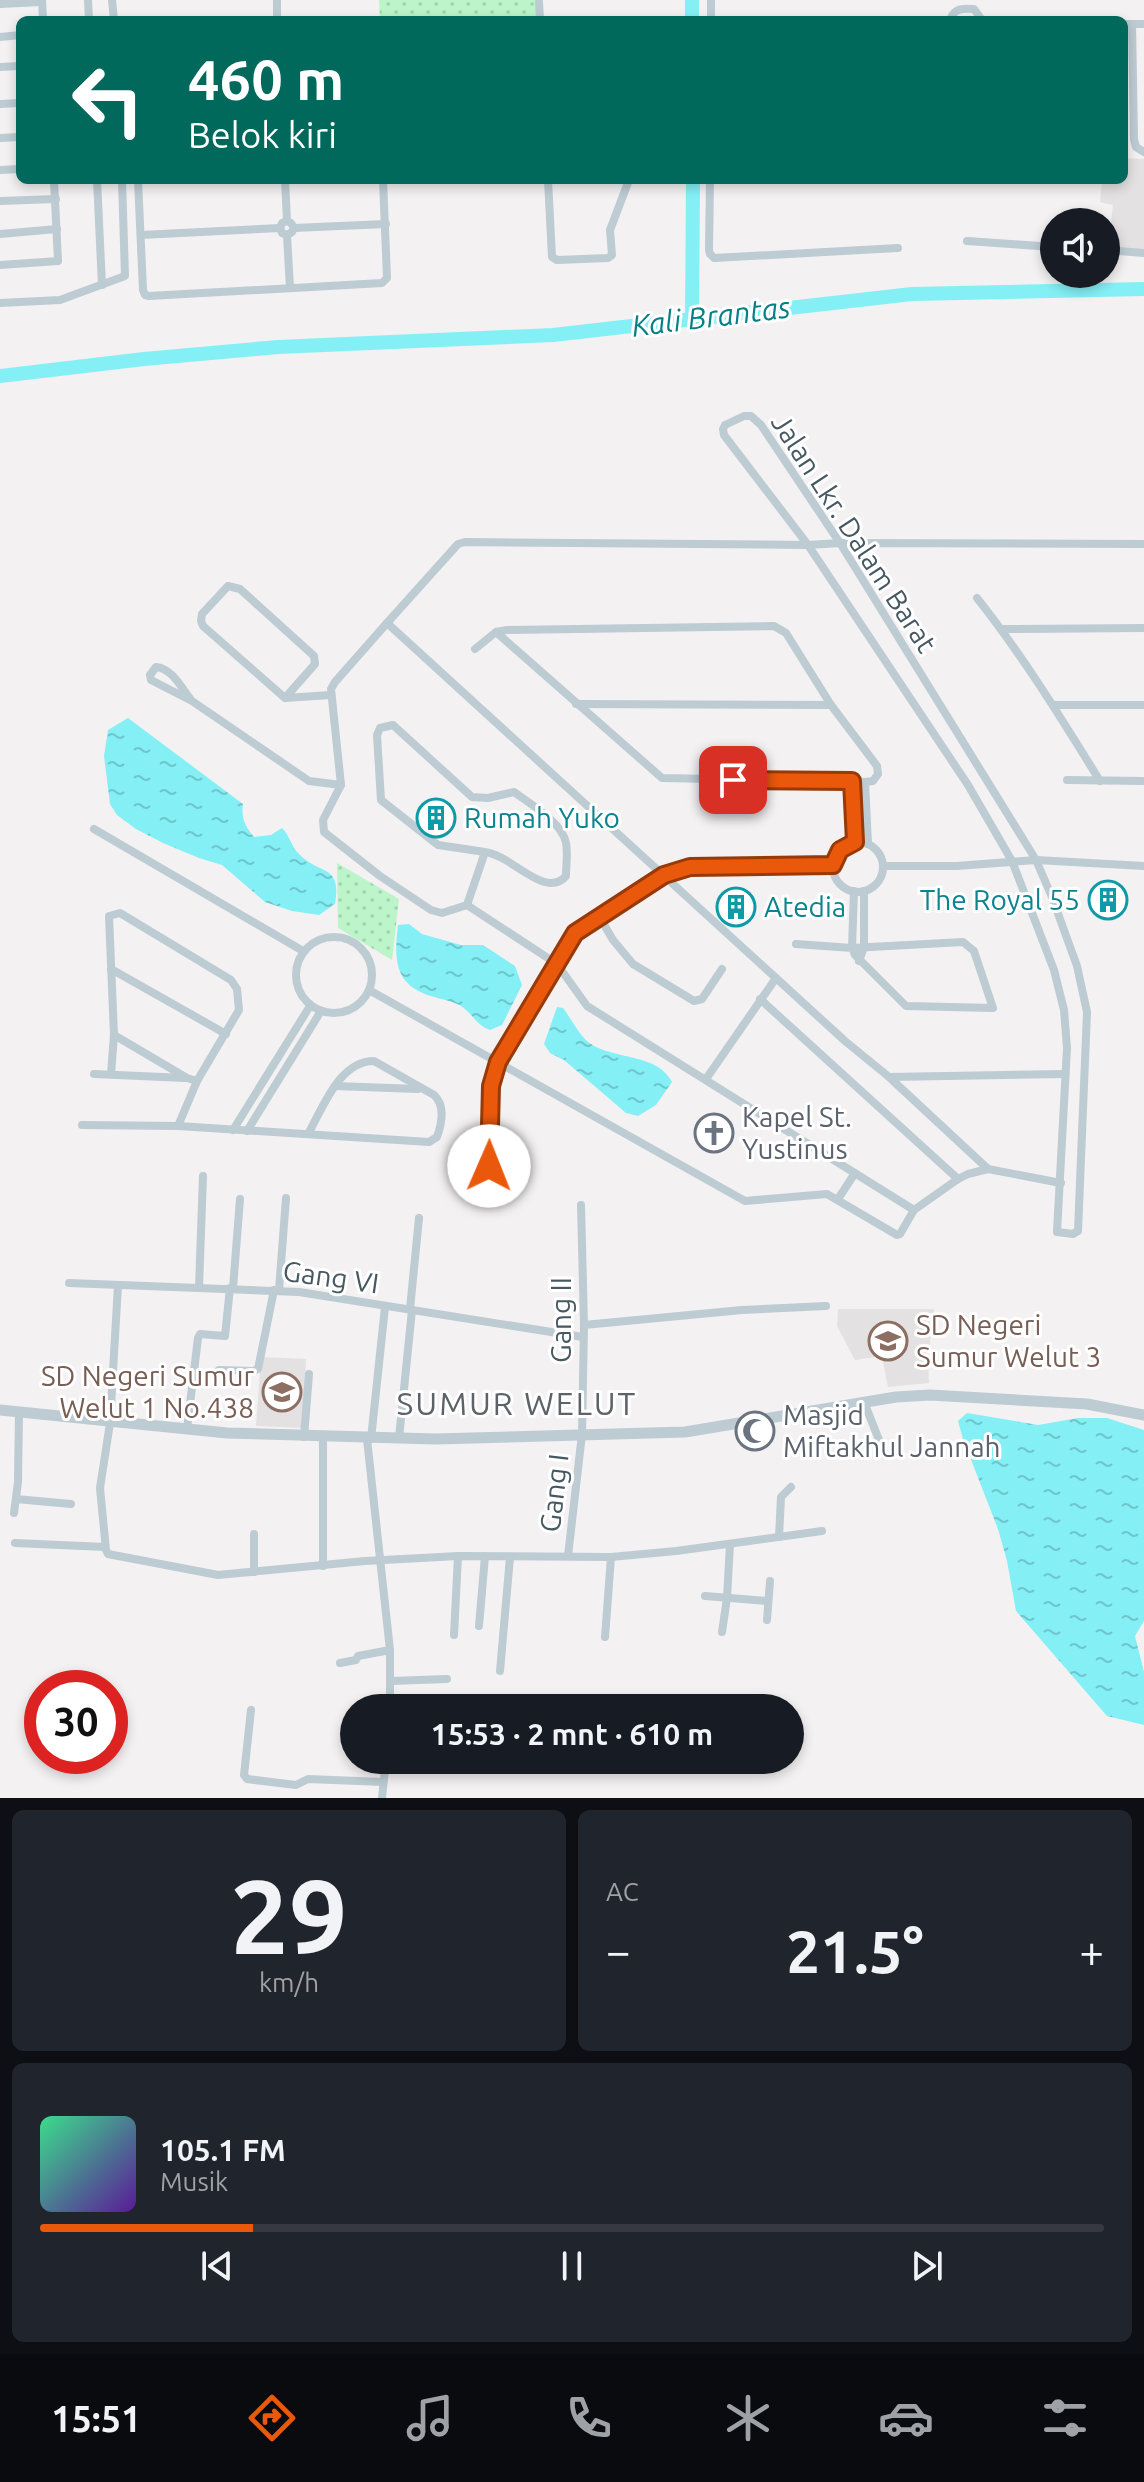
<!DOCTYPE html>
<html lang="id">
<head>
<meta charset="utf-8">
<style>
	body { margin:0; font-family:Ubuntu,sans-serif; background:#20242c; color:#f1f3f6; height:100vh; display:flex; flex-direction:column; font-size:30px; white-space:nowrap }
	* { box-sizing:border-box; margin:0 }
	p { font-size:26px; color:#9ea1a6 }
	.icon { flex:none; width:44px; height:44px; fill:none; stroke:currentColor; stroke-width:2; stroke-linecap:round; stroke-linejoin:round }
	.map { position:relative; height:1798px; overflow:hidden }
	.sheet { display:flex; flex-direction:column; gap:12px; padding:12px; background:#0d0f14; flex:1 }
	.sheet>* { flex:none }
	.guide { position:absolute; left:16px; top:16px; width:1112px; height:168px; border-radius:12px; box-shadow:0 4px 12px #0003; background:#00695c; color:#fff; overflow:hidden }
	.tools { position:absolute; left:1040px; top:208px; display:grid; gap:16px }
	.tools a { display:grid; place-items:center; width:80px; height:80px; border-radius:50%; background:#171b24; box-shadow:0 4px 12px #0003; font-size:40px }
	.speed { position:absolute; left:24px; top:1670px; display:flex; gap:16px; font-size:40px; font-weight:700; text-align:center }
	.speed>* { display:grid; place-content:center; width:104px; height:104px; border-radius:50%; background:#171b24; box-shadow:0 4px 12px #0003; line-height:1 }
	.speed .limit { border:12px solid #d22; background:#fff; color:#111 }
	.pin { position:absolute; display:grid; place-items:center; width:68px; height:68px; color:#fff; margin:-34px; border-radius:16px; box-shadow:0 4px 12px #0006 }
	.me { position:absolute; width:88px; margin:-44px; rotate:1deg; stroke-linejoin:round; filter:drop-shadow(0 0 6px #0008) }
	.turn { display:flex; align-items:center; gap:28px; height:168px; padding:0 40px; font-size:36px }
	.turn .icon { width:104px; height:104px; stroke-width:2.5 }
	.turn b { display:block; font-size:56px; line-height:68px }
	.big { font-size:60px; font-weight:600; line-height:1.1 }
	.sheet .card { flex:1; display:flex; flex-direction:column; justify-content:center; gap:12px; min-width:0; padding:0 28px; border-radius:12px; background:#20242c }
	.sheet .dial { align-items:center; gap:0 }
	.dial b { font-size:104px; line-height:1 }
	.song { display:flex; align-items:center; gap:24px }
	.cover { width:96px; height:96px; border-radius:12px; background:linear-gradient(135deg,hsl(150 70% 55%),hsl(270 70% 35%)) }
	.played { height:8px; border-radius:4px; background:linear-gradient(90deg,#ea580c 20%,#363941 20%) }
	.keys { display:flex; justify-content:space-around; direction:ltr }
	.heat { display:flex; justify-content:space-between; align-items:center; font-size:44px; direction:ltr }
	.sheet .tiles { flex:1; display:grid; gap:12px; grid-template-columns:1fr 1fr }
	.card:last-child { grid-column:span 2 }
	.trip { position:absolute; left:340px; top:1694px; width:464px; height:80px; border-radius:40px; background:#171b24; box-shadow:0 4px 12px #0003; font-weight:600; line-height:80px; text-align:center }
	.tab-bar { display:flex; height:128px; justify-content:space-around; align-items:center; background:#090b0e; color:#9ea1a6 }
	.tab-bar .icon { width:56px; height:56px }
	.tab-bar .selected { color:#ea580c }
	.tab-bar b { font-size:36px; color:#f1f3f6 }
	.map>svg:first-child { display:block }
</style>
</head>
<body>
<div class="map">
<svg width="1144" height="1798" viewBox="0 0 1144 1798">
	<defs>
		<pattern id="green-dots" width="8" height="8" patternUnits="userSpaceOnUse" patternTransform="scale(2)"><rect width="8" height="8" fill="#bbf5c9"/><path d="M2 2h.1M6 6h.1" fill="none" stroke="#a2d4af" stroke-width="1.8" stroke-linecap="round"/></pattern>
		<pattern id="water-ripples" width="26" height="14" patternUnits="userSpaceOnUse" patternTransform="scale(2)"><rect width="26" height="14" fill="#84f0f6"/><path d="M2 4q2-2 4 0t4 0M15 11q2-2 4 0t4 0" fill="none" stroke="#6ec5cb"/></pattern>
	</defs>
	<rect width="100%" height="100%" fill="#f3f1f1"/>
	<g fill="#e4e1e3">
		<polygon points="1124,158 1144,159 1144,250 1108,247 1113,205 1100,202 1102,180 1124,180"/>
		<polygon points="838,1309 934,1309 928,1359 929,1383 888,1387 882,1356 855,1360 837,1326"/>
		<polygon points="261,1357 306,1359 303,1428 256,1426"/>
	</g>
	<g fill="url(#green-dots)">
		<polygon points="379,0 538,0 540,20 380,20"/>
		<polygon points="337,863 399,899 392,960 338,928"/>
	</g>
	<g fill="url(#water-ripples)">
		<path d="M128,718L243,804C241,818 245,826 254,837L271,835L282,828C290,836 291,846 299,854C320,876 342,863 335,904L319,915L292,911L265,902L222,865L199,858L163,843L136,829L117,815L110,804L104,756L108,730Z"/>
		<path d="M409,924L422,934L461,945H483L515,966L522,985L502,1025L490,1030C476,1025 472,1013 461,1006C453,1001 440,999 431,996C394,985 394,959 398,925Z"/>
		<path d="M557,1007L563,1008C572,1020 580,1037 591,1044C615,1060 657,1053 672,1082L656,1105L638,1116L626,1113L564,1060L550,1053L544,1044Z"/>
		<polygon points="967,1413 1038,1425 1078,1418 1107,1418 1144,1430 1144,1621 1135,1636 1144,1672 1144,1725 1107,1716 1016,1611 1007,1561 998,1529 963,1439 958,1421"/>
	</g>
	<g fill="none" stroke-linecap="round" stroke-linejoin="round">
		<g stroke="#84f0f6" stroke-width="14">
			<polyline points="692,0 692,20"/>
			<polyline points="692,320 693,180"/>
			<polyline points="0,376 144,359 278,347 553,335 912,294 1144,289"/>
		</g>
		<g stroke="#bdcbd2" stroke-width="8">
			<polyline points="42,0 43,20"/>
			<polyline points="88,0 89,20"/>
			<polyline points="112,0 114,20"/>
			<polyline points="277,0 277,20"/>
			<polyline points="711,0 711,20"/>
			<polyline points="539,2 540,20"/>
			<polyline points="0,4 42,2"/>
			<path d="M950,20C954,8 963,8 974,9L982,20"/>
			<polyline points="1124,24 1144,24"/>
			<polyline points="1132,24 1134,139 1136,147 1144,152"/>
			<polyline points="0,37 20,35"/>
			<polyline points="0,67 20,66"/>
			<polyline points="0,104 20,103"/>
			<polyline points="0,138 20,137"/>
			<polyline points="0,170 20,169"/>
			<polyline points="97,180 102,285"/>
			<polyline points="138,180 143,290 145,295 149,296 382,283 387,278 383,180"/>
			<polyline points="285,180 287,221 291,223 294,228 292,232 287,235 282,233 280,228 282,223 287,221"/>
			<polyline points="548,180 552,257 557,260 608,258 612,255 610,230 629,180"/>
			<polyline points="710,180 709,250 710,254 714,258 898,248"/>
			<polyline points="0,201 56,199"/>
			<polyline points="294,228 386,224"/>
			<polyline points="0,234 57,229"/>
			<polyline points="141,235 280,228"/>
			<polyline points="287,235 290,288"/>
			<polyline points="967,241 1054,247"/>
			<polyline points="1106,250 1144,253"/>
			<polyline points="0,265 58,261 54,180"/>
			<polyline points="0,303 60,300 125,276 122,180"/>
			<polygon points="744,416 751,416 761,425 840,543 1036,860 1052,897 1077,966 1087,1012 1078,1231 1073,1234 1057,1232 1067,1048 1064,1010 1054,970 1012,861 968,785 808,545 724,435 723,429 725,425"/>
			<path d="M977,598C1023,656 1061,718 1100,781"/>
			<path d="M387,623L335,682L331,689L341,785L323,820L324,832L380,876L431,910L442,913L467,905L485,852C512,855 545,900 566,876C566,865 568,853 566,843C563,823 529,803 514,792L488,798L472,797L393,725L380,728L377,735L381,800L438,845L485,852"/>
			<polyline points="1002,629 1144,628"/>
			<polyline points="475,649 496,632 507,630 774,626 786,633 831,705 877,766 878,774 873,781 865,782 662,778 496,632"/>
			<polyline points="285,698 315,664 314,656 240,589 228,586 202,614 201,621 203,626 285,698 331,695"/>
			<path d="M192,701C182,689 172,668 156,667L150,675L151,680L192,701L309,781L341,785"/>
			<polyline points="576,704 831,705"/>
			<polyline points="1053,705 1144,705"/>
			<polyline points="1067,780 1144,781"/>
			<polyline points="852,781 855,842"/>
			<polyline points="865,782 868,844"/>
			<polyline points="94,829 303,951"/>
			<circle cx="858" cy="867" r="25"/>
			<polyline points="883,866 957,866 1036,860 1144,866"/>
			<polyline points="467,905 557,964 587,1006 914,1210"/>
			<polyline points="599,916 613,940 633,964 694,1001 702,999 722,969"/>
			<circle cx="334" cy="975" r="38"/>
			<polyline points="796,944 852,948 963,942 974,951 993,1008 906,1006 855,955 852,948 854,891"/>
			<polyline points="859,961 864,947 864,891"/>
			<polyline points="111,969 226,1034"/>
			<polyline points="369,990 745,1201 827,1194 897,1235 900,1234 914,1210 958,1179 968,1174 988,1169 1061,1183"/>
			<polyline points="760,999 958,1179"/>
			<polyline points="114,1035 187,1078 197,1081"/>
			<polyline points="94,1074 185,1078"/>
			<polyline points="111,1074 114,1035 109,916 120,913 231,980 237,989 239,1010 197,1081 178,1126"/>
			<polyline points="1065,1074 889,1077 845,1041 387,623 458,544 465,542 808,545 840,543 1144,544"/>
			<polyline points="889,1077 988,1169"/>
			<polyline points="706,1079 776,978"/>
			<polyline points="335,1086 418,1089"/>
			<path d="M82,1125L178,1126L429,1142L437,1137C442,1123 445,1105 434,1095L374,1061C339,1061 323,1108 308,1134"/>
			<polyline points="233,1130 310,1006"/>
			<polyline points="247,1131 321,1011"/>
			<polyline points="489,1166 491,1086 498,1062 575,933 664,875 690,867 833,865"/>
			<polyline points="838,1199 855,1173"/>
			<polyline points="69,1283 299,1292 583,1337"/>
			<polyline points="118,1285 110,1423 100,1488 106,1550 108,1554 218,1575 365,1561 458,1556 611,1557 676,1551 822,1531"/>
			<polyline points="199,1287 203,1176"/>
			<polyline points="233,1288 240,1199"/>
			<polyline points="279,1290 286,1198"/>
			<polyline points="410,1309 419,1218"/>
			<polyline points="584,1325 742,1310 826,1306"/>
			<polyline points="219,1370 253,1371 258,1369 274,1290"/>
			<polyline points="864,1402 885,1455"/>
			<polyline points="187,1429 198,1338 200,1334 225,1336 230,1288"/>
			<polyline points="304,1437 309,1374"/>
			<polyline points="399,1438 412,1310"/>
			<polyline points="367,1439 390,1650 390,1708"/>
			<polyline points="371,1439 385,1307"/>
			<polyline points="16,1499 71,1504"/>
			<polyline points="14,1513 18,1482 19,1411"/>
			<polyline points="779,1537 781,1497 791,1487"/>
			<polyline points="15,1543 105,1547"/>
			<polyline points="568,1556 582,1434 584,1325 581,1205"/>
			<polyline points="323,1566 323,1437"/>
			<polyline points="254,1572 254,1534"/>
			<polyline points="705,1596 768,1601"/>
			<polyline points="767,1620 770,1581"/>
			<polyline points="479,1626 485,1556"/>
			<polyline points="722,1632 727,1598 730,1544"/>
			<polyline points="454,1635 458,1556"/>
			<polyline points="605,1637 611,1557"/>
			<polyline points="340,1663 356,1660 358,1656 390,1650"/>
			<polyline points="500,1671 510,1557"/>
			<polyline points="391,1681 447,1679"/>
			<polyline points="251,1710 244,1775 247,1779 296,1785 308,1779 383,1782"/>
			<polyline points="382,1798 386,1760"/>
		</g>
		<polyline stroke="#bdcbd2" stroke-width="11" points="0,1410 227,1433 435,1439 685,1432 896,1397 930,1395 1087,1404 1144,1415"/>
	</g>
	<g fill="none" stroke-linecap="round" stroke-linejoin="round">
		<defs>
			<polyline id="route" points="489,1166 491,1086 498,1062 575,933 664,875 690,867 833,865 840,850 855,842 852,781 733,780"/>
		</defs>
		<use href="#route" stroke="#983908" stroke-width="20"/>
		<use href="#route" stroke="#ea580c" stroke-width="14"/>
	</g>
	<defs>
		<symbol id="building-ring" viewBox="-11 -11 22 22"><circle r="9.5" fill="#fff" stroke="#0f9aa8" stroke-width="1.5"/><path d="M-4-6H4V6H1V3H-1V6H-4ZM-2.5-4.3h1.7v1.8h-1.7ZM.8-4.3h1.7v1.8H.8ZM-2.5-1h1.7V.8h-1.7ZM.8-1h1.7V.8H.8Z" fill="#0f9aa8"/></symbol>
		<symbol id="church-ring" viewBox="-11 -11 22 22"><circle r="9.5" fill="#fff" stroke="#6b7280" stroke-width="1.5"/><path d="M-1.2-6h2.4v3.5h3.3v2.4h-3.3V6h-2.4V-.1h-3.3v-2.4h3.3Z" fill="#6b7280"/></symbol>
		<symbol id="school-ring" viewBox="-11 -11 22 22"><circle r="9.5" fill="#fff" stroke="#8d6e63" stroke-width="1.5"/><path d="M0-5L7-2L0 1L-7-2ZM-4 1L0 2.5L4 1V4Q0 6-4 4Z" fill="#8d6e63"/></symbol>
		<symbol id="mosque-ring" viewBox="-11 -11 22 22"><circle r="9.5" fill="#fff" stroke="#6b7280" stroke-width="1.5"/><path d="M3.5-4.9A6 6 0 1 0 3.5 4.9A5 5 0 1 1 3.5-4.9Z" fill="#6b7280"/></symbol>
	</defs>
	<g fill-rule="evenodd">
		<use href="#building-ring" x="414" y="796" width="44" height="44"/>
		<use href="#building-ring" x="1086" y="878" width="44" height="44"/>
		<use href="#building-ring" x="714" y="885" width="44" height="44"/>
		<use href="#church-ring" x="692" y="1111" width="44" height="44"/>
		<use href="#school-ring" x="866" y="1319" width="44" height="44"/>
		<use href="#school-ring" x="260" y="1370" width="44" height="44"/>
		<use href="#mosque-ring" x="733" y="1409" width="44" height="44"/>
	</g>
	<g text-anchor="middle" stroke-width="6" stroke-linejoin="round" paint-order="stroke">
		<g font-size="28" fill="#465861" stroke="#fff">
			<text transform="translate(854 533) rotate(57)" y="10">Jalan Lkr. Dalam Barat</text>
			<text transform="translate(331 1277) rotate(8)" y="10">Gang VI</text>
			<text transform="translate(561 1320) rotate(-90)" y="10">Gang II</text>
			<text transform="translate(554 1493) rotate(-83)" y="10">Gang I</text>
		</g>
		<g font-size="28" fill="#0d838f" stroke="#fff" text-anchor="start">
			<text x="464" y="828">Rumah Yuko</text>
			<text x="1080" y="910" text-anchor="end">The Royal 55</text>
			<text x="764" y="917">Atedia</text>
		</g>
		<g font-size="28" fill="#5b616d" stroke="#fff" text-anchor="start">
			<text x="742" y="1127">Kapel St.<tspan x="742" dy="32">Yustinus</tspan></text>
			<text x="783" y="1425">Masjid<tspan x="783" dy="32">Miftakhul Jannah</tspan></text>
		</g>
		<g font-size="28" fill="#785e54" stroke="#fff" text-anchor="start">
			<text x="916" y="1335">SD Negeri<tspan x="916" dy="32">Sumur Welut 3</tspan></text>
			<text x="254" y="1386" text-anchor="end">SD Negeri Sumur<tspan x="254" dy="32">Welut 1 No.438</tspan></text>
		</g>
		<g font-size="30" font-style="italic" fill="#058087" stroke="#fff">
			<text transform="translate(711 317) rotate(-7)" y="10">Kali Brantas</text>
		</g>
		<g font-size="32" letter-spacing="2" fill="#5c6267" stroke="#fff">
			<text x="517" y="1415">SUMUR WELUT</text>
		</g>
	</g>
</svg>
<div class="tools">
<a><svg class="icon" aria-label="sound" viewBox="0 0 24 24"><path d="M4 9h4l5-4v14l-5-4H4zM17 9q2 3 0 6"/></svg></a>
</div>
<div class="speed"><div class="limit">30</div></div>
<div class="pin" style="left:733px;top:780px;background:#d93025"><svg class="icon" aria-label="arrive" viewBox="0 0 24 24"><path d="M6 21V4h12l-3 4 3 4H6"/></svg></div>
<svg class="me" style="left:489px;top:1166px" viewBox="-20 -20 40 40"><circle r="19" fill="#fff"/><path d="M0-13L10 11 0 6-10 11z" fill="#ea580c"/></svg>
<div class="trip">15:53 · 2 mnt · 610 m</div>
<div class="guide">
<div class="turn"><svg class="icon" aria-label="left" viewBox="0 0 24 24"><path d="M17 20v-9H6M10 6l-5 5 5 5"/></svg><div><b>460 m</b>Belok kiri</div></div>
</div>
</div>
<section class="sheet">
<div class="tiles">
<div class="card dial"><b>29</b><p>km/h</p></div>
<div class="card"><p>AC</p>
<div class="heat"><a>−</a><b class="big">21.5°</b><a>+</a></div>
</div>
<div class="card">
<div class="song"><i class="cover"></i><div><b>105.1 FM</b><p>Musik</p></div></div>
<div class="played"></div>
<div class="keys"><svg class="icon" aria-label="previous" viewBox="0 0 24 24"><path d="M18 5L8 12l10 7zM5 5v14"/></svg><svg class="icon" aria-label="pause" viewBox="0 0 24 24"><path d="M8 5v14M16 5v14"/></svg><svg class="icon" aria-label="next" viewBox="0 0 24 24"><path d="M6 5l10 7-10 7zM19 5v14"/></svg></div>
</div>
</div>
</section>
<nav class="tab-bar">
<b>15:51</b>
<svg class="icon selected" aria-label="directions" viewBox="0 0 24 24"><path d="M12 3l9 9-9 9-9-9zM9 14v-3h6M13 9l2 2-2 2"/></svg>
<svg class="icon" aria-label="music" viewBox="0 0 24 24"><path d="M9 18V5l10-2v13"/><circle cx="6" cy="18" r="3"/><circle cx="16" cy="16" r="3"/></svg>
<svg class="icon" aria-label="phone" viewBox="0 0 24 24"><path d="M5 4h4l2 5-3 2q2 4 5 5l2-3 5 2v4C11 20 4 13 5 4z"/></svg>
<svg class="icon" aria-label="climate" viewBox="0 0 24 24"><path d="M12 3v18M4 7l16 10M4 17L20 7"/></svg>
<svg class="icon" aria-label="car" viewBox="0 0 24 24"><path d="M5 17H2v-5l4-1 3-4h7l3 4 3 1v5h-3M9 17h6M6 11h13"/><circle cx="7" cy="17" r="2"/><circle cx="17" cy="17" r="2"/></svg>
<svg class="icon" aria-label="filters" viewBox="0 0 24 24"><path d="M4 7h16M4 17h16"/><circle cx="9" cy="7" r="2"/><circle cx="15" cy="17" r="2"/></svg>
</nav>
</body>
</html>
